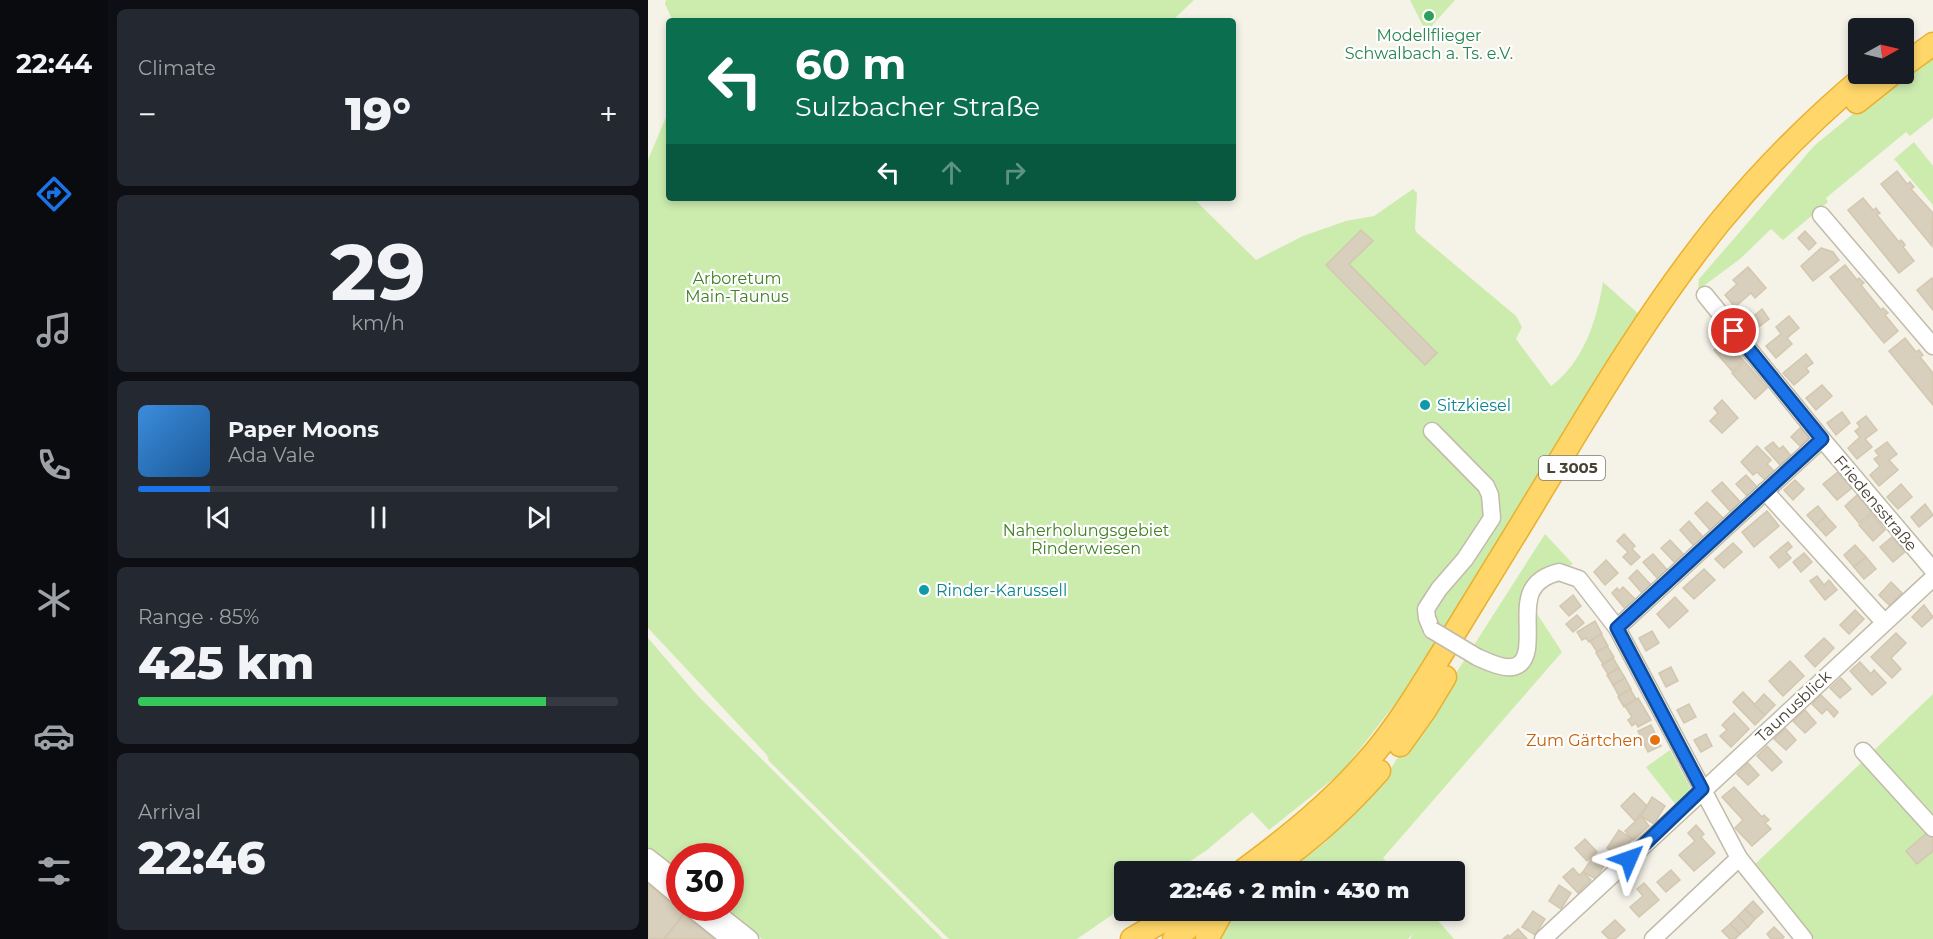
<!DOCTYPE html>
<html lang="en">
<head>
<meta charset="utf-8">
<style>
	body { margin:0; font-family:Montserrat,sans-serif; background:#242831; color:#f1f3f6; height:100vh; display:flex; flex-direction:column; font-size:22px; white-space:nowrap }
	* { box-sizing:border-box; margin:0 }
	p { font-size:20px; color:#9ea1a6 }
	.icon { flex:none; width:33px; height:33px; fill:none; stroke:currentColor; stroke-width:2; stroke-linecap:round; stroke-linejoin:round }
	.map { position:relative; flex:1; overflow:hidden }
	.details { display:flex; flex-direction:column; gap:9px; padding:9px; background:#0d0f14; width:540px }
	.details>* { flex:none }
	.top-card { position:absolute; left:18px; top:18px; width:570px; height:183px; border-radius:6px; box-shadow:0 3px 9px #0003; background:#0b6e4f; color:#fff; overflow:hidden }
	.needle { width:39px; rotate:82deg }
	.buttons { position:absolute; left:1200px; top:18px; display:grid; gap:12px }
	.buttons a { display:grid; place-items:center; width:66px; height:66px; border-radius:6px; background:#171b24; box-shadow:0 3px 9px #0003; font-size:30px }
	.speed { position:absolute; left:18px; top:843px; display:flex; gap:12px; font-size:30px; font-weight:700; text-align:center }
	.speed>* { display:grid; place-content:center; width:78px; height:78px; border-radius:50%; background:#171b24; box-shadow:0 3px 9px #0003; line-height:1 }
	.speed .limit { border:9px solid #d22; background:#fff; color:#111 }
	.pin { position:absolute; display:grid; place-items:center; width:51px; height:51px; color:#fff; margin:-26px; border:3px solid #fff; border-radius:50%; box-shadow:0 2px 6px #0007 }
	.me { position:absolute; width:66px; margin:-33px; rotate:47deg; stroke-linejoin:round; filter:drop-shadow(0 0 4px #0008) }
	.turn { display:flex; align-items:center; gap:21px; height:126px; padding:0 30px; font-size:27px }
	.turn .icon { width:78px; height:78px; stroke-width:2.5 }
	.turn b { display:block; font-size:42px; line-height:51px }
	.lanes { display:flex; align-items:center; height:57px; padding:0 30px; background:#0003; justify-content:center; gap:30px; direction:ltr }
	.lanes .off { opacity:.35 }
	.big { font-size:45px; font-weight:800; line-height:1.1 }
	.details .tile { flex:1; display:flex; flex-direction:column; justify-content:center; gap:9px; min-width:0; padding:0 21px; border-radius:9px; background:#242831 }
	.details .dial { align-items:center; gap:0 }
	.dial b { font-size:78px; line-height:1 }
	.song { display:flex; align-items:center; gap:18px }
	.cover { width:72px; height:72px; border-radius:9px; background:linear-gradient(135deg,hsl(210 70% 55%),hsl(210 70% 35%)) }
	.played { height:6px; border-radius:3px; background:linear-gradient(90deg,#1a73e8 15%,#363941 15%) }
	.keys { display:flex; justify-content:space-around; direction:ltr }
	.heat { display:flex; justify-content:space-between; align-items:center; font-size:33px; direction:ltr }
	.charge { height:9px; border-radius:4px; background:linear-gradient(90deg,#34c759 85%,#363941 0) }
	.trip { position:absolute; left:466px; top:861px; width:351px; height:60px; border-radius:6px; background:#171b24; box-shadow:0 3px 9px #0003; font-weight:800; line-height:60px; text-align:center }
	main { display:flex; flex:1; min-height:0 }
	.tabs { display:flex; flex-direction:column; width:108px; justify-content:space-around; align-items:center; background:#090b0e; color:#9ea1a6 }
	.tabs .icon { width:42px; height:42px }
	.tabs .selected { color:#1a73e8 }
	.tabs b { font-size:27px; color:#f1f3f6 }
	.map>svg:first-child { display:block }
</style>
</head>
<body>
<main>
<nav class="tabs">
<b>22:44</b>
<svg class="icon selected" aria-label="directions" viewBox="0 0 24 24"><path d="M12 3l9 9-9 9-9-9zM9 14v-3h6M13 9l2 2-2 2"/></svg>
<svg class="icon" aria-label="music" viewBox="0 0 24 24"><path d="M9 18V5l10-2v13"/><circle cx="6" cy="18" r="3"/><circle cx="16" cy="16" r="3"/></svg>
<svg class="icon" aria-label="phone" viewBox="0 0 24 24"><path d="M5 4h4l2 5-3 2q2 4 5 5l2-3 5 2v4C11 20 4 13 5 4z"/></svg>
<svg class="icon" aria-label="climate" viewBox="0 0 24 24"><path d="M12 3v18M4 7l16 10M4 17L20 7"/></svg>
<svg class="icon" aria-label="car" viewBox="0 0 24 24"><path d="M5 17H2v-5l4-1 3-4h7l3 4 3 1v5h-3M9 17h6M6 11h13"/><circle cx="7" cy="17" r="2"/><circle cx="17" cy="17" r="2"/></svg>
<svg class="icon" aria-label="filters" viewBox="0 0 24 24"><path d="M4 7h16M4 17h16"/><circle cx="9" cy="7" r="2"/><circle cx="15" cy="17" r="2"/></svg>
</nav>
<section class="details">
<div class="tile"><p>Climate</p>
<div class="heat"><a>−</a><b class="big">19°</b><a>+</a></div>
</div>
<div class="tile dial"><b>29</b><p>km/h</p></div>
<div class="tile">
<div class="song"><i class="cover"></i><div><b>Paper Moons</b><p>Ada Vale</p></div></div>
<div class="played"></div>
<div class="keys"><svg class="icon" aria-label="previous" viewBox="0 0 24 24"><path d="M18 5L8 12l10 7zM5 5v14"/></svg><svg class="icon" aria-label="pause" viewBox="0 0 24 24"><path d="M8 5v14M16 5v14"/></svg><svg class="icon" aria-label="next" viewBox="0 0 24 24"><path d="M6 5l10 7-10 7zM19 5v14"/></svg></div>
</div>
<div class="tile"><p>Range · 85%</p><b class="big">425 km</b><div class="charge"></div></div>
<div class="tile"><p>Arrival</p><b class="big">22:46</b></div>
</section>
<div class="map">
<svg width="1285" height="939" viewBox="0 0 1285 939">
	<rect width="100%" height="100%" fill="#f5f2e8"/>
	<g fill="#ccecae">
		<polygon points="18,0 546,0 524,21 25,21 17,4"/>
		<polygon points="762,0 807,0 778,32"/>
		<polygon points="1285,58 1285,118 1262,136 1258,132 1178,198 1180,202 1135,240 1123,229 1092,259 1050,290 1051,279 1166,146 1223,99"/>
		<path d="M21,110V198H545L608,260L655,236L698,221L726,216L765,189L769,193L767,229L769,233L868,316L874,327L868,339L903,386C935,363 949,320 955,282L993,316L894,466L774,669L695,771L621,830L604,812L559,850L527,871L477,872V906L429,939H301L121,761L119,755L0,628V160Z"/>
		<polygon points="1266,142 1285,166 1285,205 1246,159"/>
		<polygon points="897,534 925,564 911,572 882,603 914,652 735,858 747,871 639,872 678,842 684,831 742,770 761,739 794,695"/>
		<polygon points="0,638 50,696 295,939 114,939 75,908 82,908 82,856 32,856 31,873 0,847"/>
		<polygon points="1285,694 1285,939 1166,939 1104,867"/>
		<polygon points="1022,750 1043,789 1028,805 998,767"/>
		<polygon points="587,910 783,911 786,916 806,939 762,939 766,933 760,939 567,939 573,924"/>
	</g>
	<g fill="#d8cfbc" stroke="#d3c7af" stroke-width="1.5">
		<polygon points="1249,171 1259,184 1262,182 1266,187 1263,189 1285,213 1284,246 1233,184"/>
		<polygon points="1215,198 1225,210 1228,208 1230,211 1232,213 1229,215 1251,242 1253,240 1255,242 1257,245 1255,247 1266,261 1251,273 1200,210"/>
		<polygon points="713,230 725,241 701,264 789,353 777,365 678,265"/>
		<polygon points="1157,231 1168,243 1161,250 1150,238"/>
		<polygon points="1173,248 1185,252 1191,260 1165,281 1153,266"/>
		<polygon points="1197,265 1209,280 1211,278 1216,283 1213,285 1233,310 1235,308 1240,313 1237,315 1250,331 1236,343 1182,277"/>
		<polygon points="1100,267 1118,288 1107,298 1103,293 1087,307 1077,295 1089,284 1085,280"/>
		<polygon points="1284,278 1285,279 1285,310 1269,290"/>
		<polygon points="1114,309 1121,319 1108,329 1101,320"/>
		<polygon points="1141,316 1151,328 1139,338 1144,344 1128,358 1118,346 1133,334 1128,327"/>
		<polygon points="1257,338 1268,352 1271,350 1275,355 1272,357 1285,373 1285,405 1241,351"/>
		<polygon points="1077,340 1096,361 1084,371 1066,350"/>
		<polygon points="1158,354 1165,363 1158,368 1161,372 1146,385 1135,373"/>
		<polygon points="1097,362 1119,388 1107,399 1084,373"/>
		<polygon points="1174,385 1184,396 1168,410 1158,398"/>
		<polygon points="1074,400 1090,418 1074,433 1062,421 1070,413 1066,408"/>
		<polygon points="1194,412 1202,423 1188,435 1179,423"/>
		<polygon points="1218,416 1229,430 1217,439 1224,447 1209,459 1200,448 1212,437 1207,431 1212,427 1209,423"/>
		<polygon points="1152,428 1161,438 1152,446 1143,437"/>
		<polygon points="1125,442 1131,449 1135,446 1143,456 1132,465 1117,448"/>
		<polygon points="1239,442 1249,454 1241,460 1250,470 1231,486 1222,475 1232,466 1226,459 1231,456 1227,451"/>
		<polygon points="1109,446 1123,460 1119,464 1127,472 1118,481 1109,472 1105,475 1093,462"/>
		<polygon points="1190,472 1204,488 1189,500 1175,484"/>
		<polygon points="1098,475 1110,488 1100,497 1088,484"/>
		<polygon points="1147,480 1156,489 1145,500 1136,490"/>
		<polygon points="1074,482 1095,505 1091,508 1088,506 1082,511 1064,491"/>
		<polygon points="1253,484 1264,497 1250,509 1239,497"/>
		<polygon points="1209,495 1224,512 1211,523 1197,506"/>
		<polygon points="1059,502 1076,519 1063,531 1047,513"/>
		<polygon points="1277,504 1285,515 1271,527 1263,517"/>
		<polygon points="1170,506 1178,516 1168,525 1159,515"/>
		<polygon points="1119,511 1131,526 1106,547 1094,532"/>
		<polygon points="1224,514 1237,530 1225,541 1211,525"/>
		<polygon points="1178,516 1188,527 1178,536 1168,525"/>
		<polygon points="1041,521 1055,537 1046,546 1032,530"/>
		<polygon points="976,534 987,546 984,549 992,557 983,565 975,557 980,552 969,541"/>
		<polygon points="1244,537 1257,552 1245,562 1232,547"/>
		<polygon points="1022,540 1037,556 1028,564 1013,548"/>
		<polygon points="1140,542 1144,547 1138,552 1143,558 1131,568 1122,557"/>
		<polygon points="1085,543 1094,552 1076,568 1067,559"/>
		<polygon points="1207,545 1218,557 1206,567 1196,555"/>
		<polygon points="1156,553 1164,562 1153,572 1145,562"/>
		<polygon points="1005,554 1020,571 1010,579 995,562"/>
		<polygon points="1218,557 1228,569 1216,579 1206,567"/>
		<polygon points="958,560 970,573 957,585 946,572"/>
		<polygon points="1056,569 1067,580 1046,599 1035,588"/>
		<polygon points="989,570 1003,585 994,593 981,578"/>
		<polygon points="1169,576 1176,585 1181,580 1189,590 1177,600 1162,581"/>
		<polygon points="1243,582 1254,593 1242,606 1231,595"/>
		<polygon points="975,587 988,600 978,610 964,593 969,588 971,591"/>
		<polygon points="925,595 933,606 921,616 912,606"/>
		<polygon points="1027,597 1040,611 1021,628 1009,614"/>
		<polygon points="1276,605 1285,617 1274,627 1264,617"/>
		<polygon points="1207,610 1216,619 1201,634 1192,625"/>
		<polygon points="929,615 936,623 925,632 918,624"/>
		<polygon points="947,621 954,634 941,642 938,638 934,640 929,632"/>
		<polygon points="1004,631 1011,643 998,651 991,638"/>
		<polygon points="1248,633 1258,643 1243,658 1253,669 1244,678 1223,657"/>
		<polygon points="953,634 960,646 949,652 942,641"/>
		<polygon points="1176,638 1186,648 1167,667 1157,656"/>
		<polygon points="959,646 966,657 955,664 948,653"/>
		<polygon points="965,658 971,668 960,674 954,665"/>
		<polygon points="1142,661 1156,676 1135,696 1121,681"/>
		<polygon points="1212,662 1223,674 1226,670 1238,683 1224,695 1202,671"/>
		<polygon points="1023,667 1030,681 1018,687 1011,673"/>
		<polygon points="971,668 977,678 965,685 959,675"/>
		<polygon points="977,678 983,689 971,696 965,685"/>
		<polygon points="1193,678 1203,689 1192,698 1182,688"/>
		<polygon points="982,689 988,699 976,707 970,697"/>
		<polygon points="1095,692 1117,715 1107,725 1085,702"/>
		<polygon points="1116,694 1127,705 1117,715 1106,705"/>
		<polygon points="1173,695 1190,712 1186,717 1179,709 1174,714 1164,704"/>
		<polygon points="990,698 1003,720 990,727 988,723 984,726 980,720 984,717 977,706"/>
		<polygon points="1041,704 1048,717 1036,723 1029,710"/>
		<polygon points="1157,710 1168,723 1157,733 1145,721"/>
		<polygon points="1086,713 1101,729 1083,747 1072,736 1079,730 1074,725"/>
		<polygon points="1003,725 1013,746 1000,752 990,731"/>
		<polygon points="1137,728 1148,740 1138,750 1126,739"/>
		<polygon points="1058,734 1064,746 1053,752 1046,740"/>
		<polygon points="1119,746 1134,762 1124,771 1109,756"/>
		<polygon points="1100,763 1111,775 1100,785 1089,774"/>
		<polygon points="1086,787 1114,817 1116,815 1121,820 1117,823 1123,829 1104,846 1087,828 1095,820 1074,797"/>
		<polygon points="986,793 999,806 987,821 973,806"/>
		<polygon points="1004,797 1017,806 1006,824 993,816"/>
		<polygon points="993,816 1001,826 985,840 977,831"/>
		<polygon points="1048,825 1056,834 1053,837 1067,853 1046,871 1031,855 1047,841 1040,833"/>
		<polygon points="971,830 984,839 972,857 959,848"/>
		<polygon points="1282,830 1285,833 1285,851 1269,864 1258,851"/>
		<polygon points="937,839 949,852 939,861 927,848"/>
		<polygon points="946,855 958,862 948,879 935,872"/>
		<polygon points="925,868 931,875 935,872 943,880 930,893 915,877"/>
		<polygon points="1023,870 1032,880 1018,892 1009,882"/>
		<polygon points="996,883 1011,900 991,917 982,907 995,896 989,889"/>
		<polygon points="0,884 36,914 16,939 0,938"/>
		<polygon points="911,885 923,893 913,909 901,901"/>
		<polygon points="1105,901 1115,912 1107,919 1097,909"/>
		<polygon points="1097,909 1107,919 1100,927 1090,916"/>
		<polygon points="885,911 897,919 887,935 874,927"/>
		<polygon points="36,914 66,939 16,939"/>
		<polygon points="1090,916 1100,927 1092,934 1082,924"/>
		<polygon points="967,920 977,930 967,939 961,939 954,932"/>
		<polygon points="1082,924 1092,934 1087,939 1082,939 1074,931"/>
		<polygon points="1126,927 1136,937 1134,939 1123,939 1119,934"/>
		<polygon points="870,929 879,939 855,939 860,935 861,937"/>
	</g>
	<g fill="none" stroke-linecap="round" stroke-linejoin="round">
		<defs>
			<g id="minor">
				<polyline points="1173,215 1285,346"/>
				<polyline points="1057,295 1174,439 1285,570"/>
				<polyline points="784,431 838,486 842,495 844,518 817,559 791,589 778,609 779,618 784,630"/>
				<polyline points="1117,491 1236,622"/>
				<polyline points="969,628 1174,439"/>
				<path d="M829,657C847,665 874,679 879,649C883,615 868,583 911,572L931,579L969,628L1091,858L1156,939"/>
				<polyline points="1215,751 1285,828"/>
				<polyline points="0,857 32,882"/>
				<polyline points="0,871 32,898"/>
				<polyline points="43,908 82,939"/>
				<polyline points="63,908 102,939"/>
				<polyline points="895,939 1285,578"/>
				<polyline points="1005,939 1091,858"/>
			</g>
			<g id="highway">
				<polyline points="1256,65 1285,44"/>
				<polyline points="1209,102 1244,74"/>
				<polyline points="752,745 777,710 797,677"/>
				<path d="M627,865C666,838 700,806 731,771"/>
				<path d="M593,872C642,836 688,799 727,752C753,721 774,685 796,650C822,608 848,566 874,523C936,421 996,316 1071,223C1116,168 1165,119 1219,74"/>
				<polyline points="484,939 533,910"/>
				<polyline points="526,939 563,910"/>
				<polyline points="559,939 575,910"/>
			</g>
		</defs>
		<use href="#minor" stroke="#c2bba9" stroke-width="19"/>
		<use href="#highway" stroke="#eab02d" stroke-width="25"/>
		<use href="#minor" stroke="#fff" stroke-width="16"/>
		<use href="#highway" stroke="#ffd669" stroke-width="22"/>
		<defs>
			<polyline id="minor-bridge" points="784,630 829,657"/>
		</defs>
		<use href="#minor-bridge" stroke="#c2bba9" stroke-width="19" stroke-linecap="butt"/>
		<use href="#minor-bridge" stroke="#fff" stroke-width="16"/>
	</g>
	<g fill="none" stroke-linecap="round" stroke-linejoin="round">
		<defs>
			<polyline id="route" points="981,859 1054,789 969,628 1174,439 1086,331"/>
		</defs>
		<use href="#route" stroke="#114b97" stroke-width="15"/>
		<use href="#route" stroke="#1a73e8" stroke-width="10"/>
	</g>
	<circle fill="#2e9e5b" stroke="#fff" stroke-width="2" cx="781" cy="16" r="6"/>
	<g fill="#0f9aa8" stroke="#fff" stroke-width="2">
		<circle cx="777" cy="405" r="6"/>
		<circle cx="276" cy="590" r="6"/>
	</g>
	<circle fill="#e8710a" stroke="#fff" stroke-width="2" cx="1007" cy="740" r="6"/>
	<g text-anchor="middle" stroke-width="4.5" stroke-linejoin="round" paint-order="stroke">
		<rect fill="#fff" stroke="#807b72" stroke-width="1.5" x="891" y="456" width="66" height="24" rx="4.5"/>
		<g font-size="15" font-weight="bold" fill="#494336">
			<text x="924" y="473">L 3005</text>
		</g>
		<g font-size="16" fill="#27864d" stroke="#fff">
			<text x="781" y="41">Modellflieger<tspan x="781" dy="18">Schwalbach a. Ts. e.V.</tspan></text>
		</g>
		<g font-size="16" fill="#418024" stroke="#fff">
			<text x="89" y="284">Arboretum<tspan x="89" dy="18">Main-Taunus</tspan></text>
			<text x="438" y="536">Naherholungsgebiet<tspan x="438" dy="18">Rinderwiesen</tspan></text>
		</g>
		<g font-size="16" fill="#0d838f" stroke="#fff" text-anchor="start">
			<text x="789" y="411">Sitzkiesel</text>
			<text x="288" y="596">Rinder-Karussell</text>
		</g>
		<g font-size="16" fill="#494336" stroke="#fff">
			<text transform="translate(1228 503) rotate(50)" y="6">Friedensstraße</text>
			<text transform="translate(1145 706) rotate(-43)" y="6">Taunusblick</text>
		</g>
		<g font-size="16" fill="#c56008" stroke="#fff" text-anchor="end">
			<text x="995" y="746">Zum Gärtchen</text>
		</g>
	</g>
</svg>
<div class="buttons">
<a><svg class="needle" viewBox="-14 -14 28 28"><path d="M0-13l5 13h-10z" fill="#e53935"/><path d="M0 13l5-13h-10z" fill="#9ea1a6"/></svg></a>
</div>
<div class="speed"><div class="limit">30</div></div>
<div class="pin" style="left:1086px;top:331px;background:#d93025"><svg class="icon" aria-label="arrive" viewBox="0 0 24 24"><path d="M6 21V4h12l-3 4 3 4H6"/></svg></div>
<svg class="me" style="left:981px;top:859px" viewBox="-20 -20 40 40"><path d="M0-17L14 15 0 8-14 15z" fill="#1a73e8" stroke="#fff" stroke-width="4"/></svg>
<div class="trip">22:46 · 2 min · 430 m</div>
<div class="top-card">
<div class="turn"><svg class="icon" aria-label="left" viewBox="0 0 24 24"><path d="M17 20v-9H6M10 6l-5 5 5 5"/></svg><div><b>60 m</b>Sulzbacher Straße</div></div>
<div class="lanes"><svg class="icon" aria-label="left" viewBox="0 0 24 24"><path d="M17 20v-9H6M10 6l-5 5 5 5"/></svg><svg class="icon off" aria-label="ahead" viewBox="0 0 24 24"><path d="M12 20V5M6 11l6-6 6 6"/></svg><svg class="icon off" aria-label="right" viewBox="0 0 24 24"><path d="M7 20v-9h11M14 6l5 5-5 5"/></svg></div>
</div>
</div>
</main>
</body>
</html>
